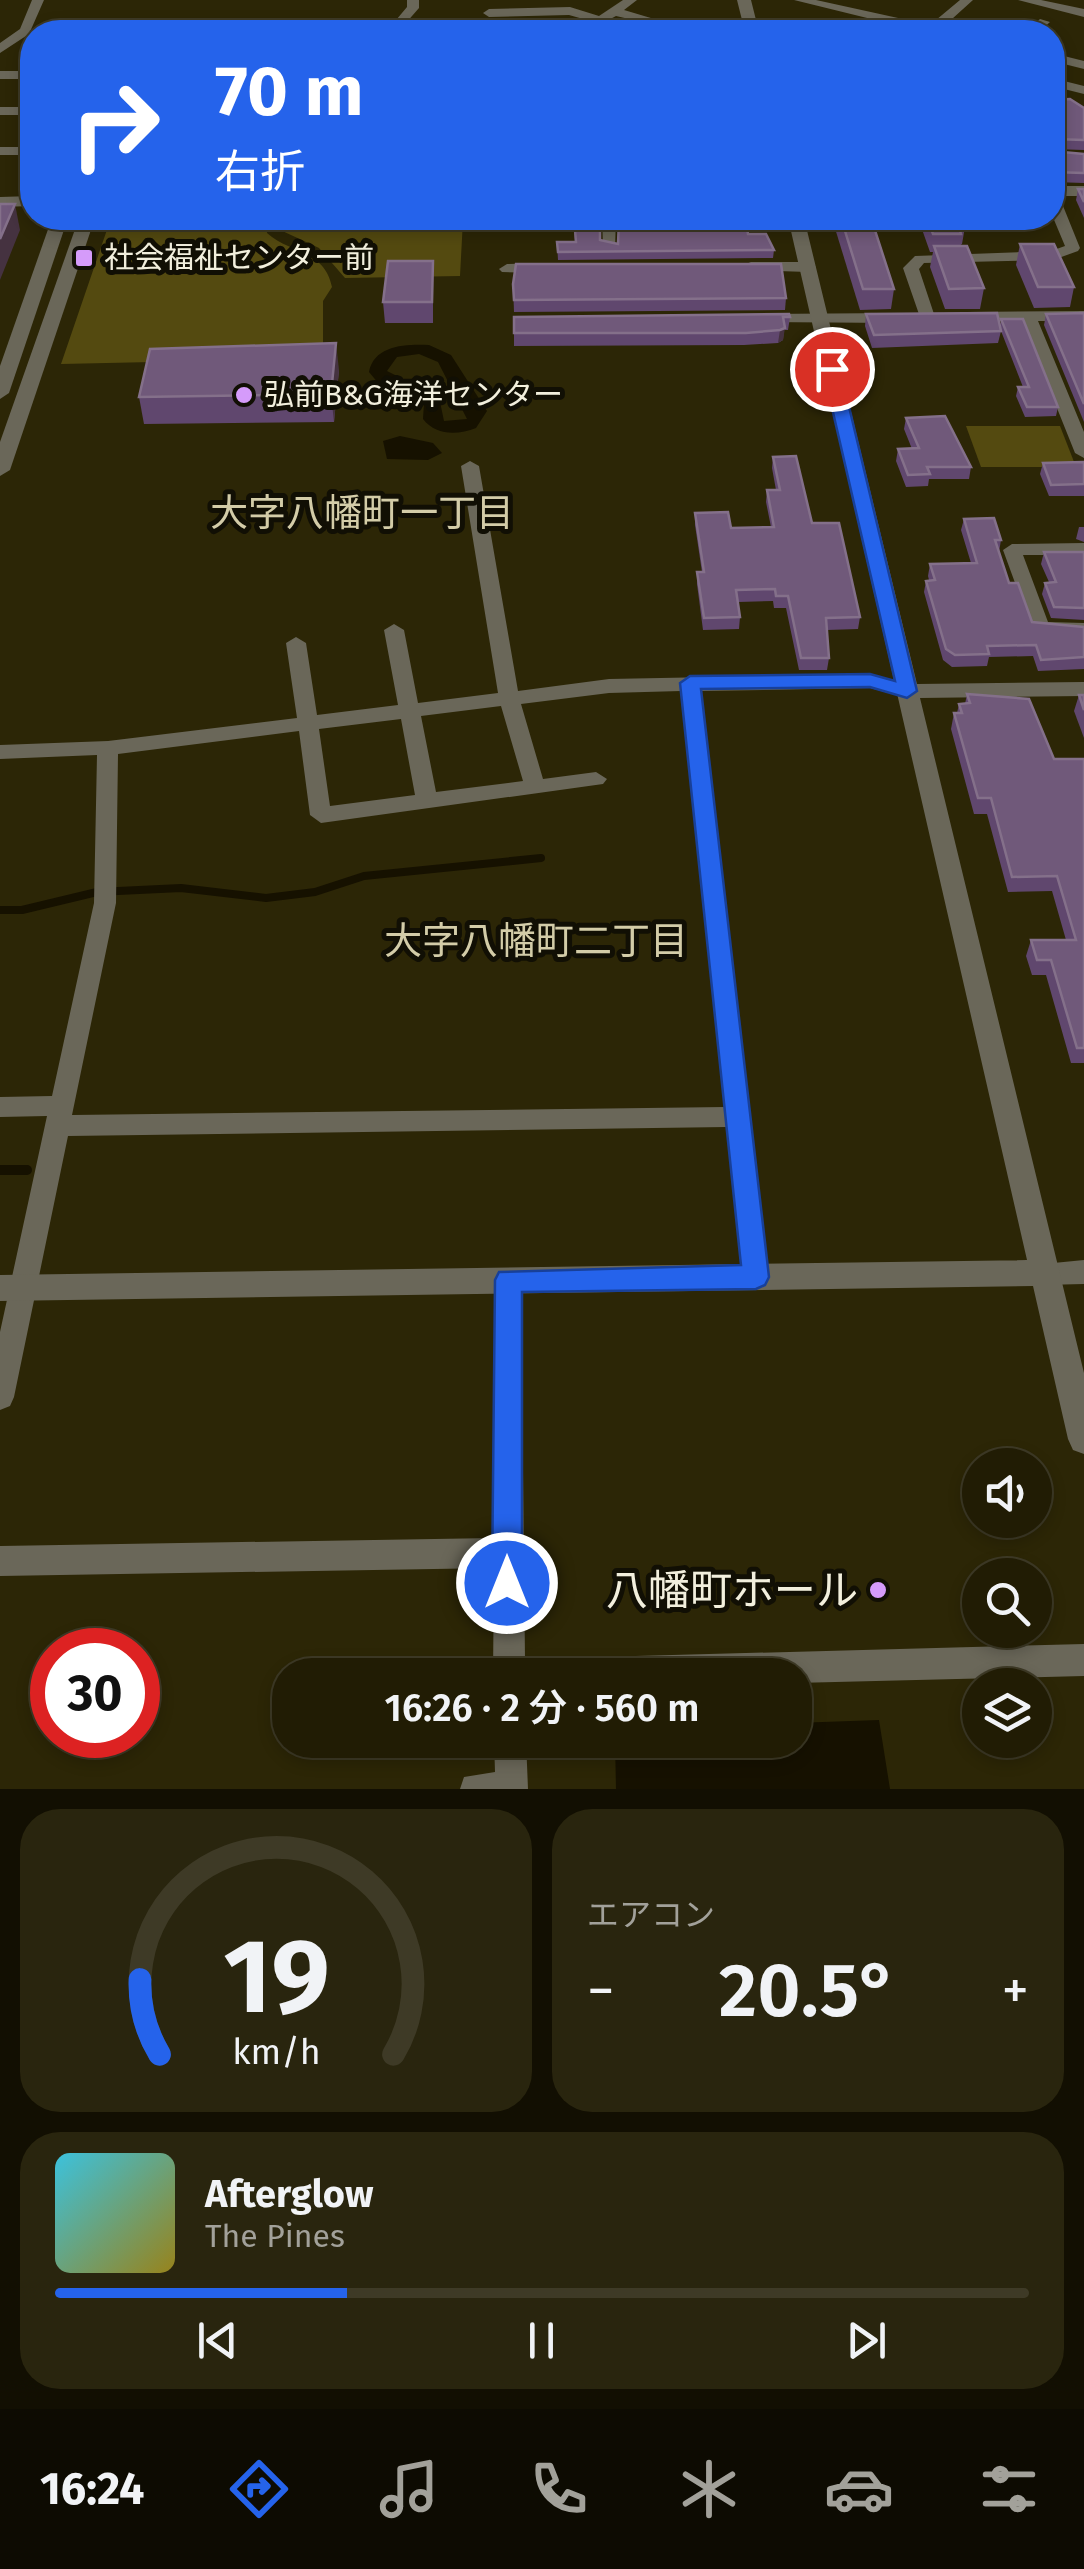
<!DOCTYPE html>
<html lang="ja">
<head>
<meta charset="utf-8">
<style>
	body { margin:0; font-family:"Fira Sans","Noto Sans JP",sans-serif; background:#29250e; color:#f1f3f6; height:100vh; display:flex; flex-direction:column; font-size:38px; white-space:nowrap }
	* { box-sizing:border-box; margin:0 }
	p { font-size:32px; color:#a2a19a }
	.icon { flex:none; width:55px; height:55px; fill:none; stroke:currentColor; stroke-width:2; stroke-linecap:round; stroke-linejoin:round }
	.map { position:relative; height:1789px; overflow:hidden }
	.sheet { display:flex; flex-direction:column; gap:20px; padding:20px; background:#120f02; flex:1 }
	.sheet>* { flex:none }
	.guide { position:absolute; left:20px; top:20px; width:1045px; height:210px; border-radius:40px; box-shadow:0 5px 15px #0003,0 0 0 2px #3e3a26; background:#2563eb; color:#fff; overflow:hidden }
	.tools { position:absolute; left:962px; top:1448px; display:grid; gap:20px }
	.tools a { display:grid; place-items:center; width:90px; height:90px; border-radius:50%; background:#211c04; box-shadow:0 5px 15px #0003,0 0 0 2px #3e3a26; font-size:50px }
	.speed { position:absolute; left:30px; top:1628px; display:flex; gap:20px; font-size:50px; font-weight:700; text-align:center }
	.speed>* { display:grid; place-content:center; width:130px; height:130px; border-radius:50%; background:#211c04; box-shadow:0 5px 15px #0003,0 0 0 2px #3e3a26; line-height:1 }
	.speed .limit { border:15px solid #d22; background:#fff; color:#111 }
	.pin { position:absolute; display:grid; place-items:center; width:85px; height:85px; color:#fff; margin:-42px; border:5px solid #fff; border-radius:50%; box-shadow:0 2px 10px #0007 }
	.me { position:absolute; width:110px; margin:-55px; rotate:0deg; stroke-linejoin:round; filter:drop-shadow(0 0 8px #0008) }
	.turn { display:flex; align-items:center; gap:35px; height:210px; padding:0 30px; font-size:45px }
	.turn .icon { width:130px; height:130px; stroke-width:2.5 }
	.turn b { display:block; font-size:70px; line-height:85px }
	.big { font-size:75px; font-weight:600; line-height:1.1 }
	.sheet .widget { flex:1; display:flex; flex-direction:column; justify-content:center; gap:15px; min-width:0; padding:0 35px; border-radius:40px; background:#29250e }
	.sheet .dial { align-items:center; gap:0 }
	.dial svg { height:260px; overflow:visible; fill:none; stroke:#3e3a26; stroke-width:7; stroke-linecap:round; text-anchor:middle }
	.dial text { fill:#f1f3f6; stroke:none }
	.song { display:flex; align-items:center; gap:30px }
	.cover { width:120px; height:120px; border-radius:15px; background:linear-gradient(135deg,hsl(190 70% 55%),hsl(50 70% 35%)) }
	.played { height:10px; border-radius:5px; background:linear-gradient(90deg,#2563eb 30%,#3e3a26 30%) }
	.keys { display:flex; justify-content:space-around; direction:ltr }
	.heat { display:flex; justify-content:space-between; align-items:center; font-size:55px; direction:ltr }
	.sheet .tiles { flex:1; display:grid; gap:20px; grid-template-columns:1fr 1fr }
	.widget:last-child { grid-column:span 2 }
	.trip { position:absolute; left:272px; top:1658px; width:540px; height:100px; border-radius:40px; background:#211c04; box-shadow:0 5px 15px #0003,0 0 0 2px #3e3a26; font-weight:600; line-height:100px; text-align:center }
	.dock { display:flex; height:160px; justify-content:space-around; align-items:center; background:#0d0b02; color:#a2a19a }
	.dock .icon { width:70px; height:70px }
	.dock .active { color:#2563eb }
	.dock b { font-size:45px; color:#f1f3f6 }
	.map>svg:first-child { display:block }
</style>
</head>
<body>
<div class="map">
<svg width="1084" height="1789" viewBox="0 0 1084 1789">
	<rect width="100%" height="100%" fill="#2c2606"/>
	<g fill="#544a10">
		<path d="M111,218H266L267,233C290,254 324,249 332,287L323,301V348L297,359L61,364Z"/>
		<polygon points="279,218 463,220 460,276 345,278 319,248 278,229 275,224"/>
		<polygon points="966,426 1060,426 1076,467 981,467"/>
	</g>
	<g fill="#161100" fill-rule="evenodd">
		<path d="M429,345L451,355L487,411L476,428C458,435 436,436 423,419L424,403L379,384L369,372C374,345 406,344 429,345ZM419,354L438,362L467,419L444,421L439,397L387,371L397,357Z"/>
		<polygon points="400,436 433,443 442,453 428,460 387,459 383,441"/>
		<polygon points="879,1720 890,1789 616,1789 615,1740 795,1740 795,1723"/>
	</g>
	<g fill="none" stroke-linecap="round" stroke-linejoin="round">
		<polyline stroke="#161100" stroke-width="8" points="0,910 22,910 97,892 181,888 266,898 315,892 364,876 541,858"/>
		<polyline stroke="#161100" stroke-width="10" points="0,1170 27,1170"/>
		<g fill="#6a6759" fill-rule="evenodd">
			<polygon points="32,0 44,0 29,34 0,53 0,43 20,29"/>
			<polygon points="407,0 419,0 419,8 398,32 386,32 407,7"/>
			<polygon points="623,0 637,0 624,10 671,24 661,32 647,32 655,25 616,16 601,24 569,15 489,17 483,13 489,9 570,7 599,16"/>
			<polygon points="794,0 816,0 930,25 960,0 973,0 942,28 949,32 924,32"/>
			<polygon points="1018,0 1041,0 1084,9 1084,17"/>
			<polygon points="1040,19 1050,22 1039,32 1026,32"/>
			<polygon points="1052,53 1084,61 1084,69 1052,61"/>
			<rect x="0" y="71" width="32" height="8"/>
			<polygon points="1052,78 1084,86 1084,94 1052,86"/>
			<rect x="0" y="107" width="32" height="8"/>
			<rect x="0" y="147" width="32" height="8"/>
			<polygon points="1052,192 1059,196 1080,248 1078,251 1053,260 924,263 919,269 935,317 921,320 903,268 915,256 1051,251 1065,246 1052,215"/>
			<polygon points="602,218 616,218 615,249 603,246"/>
			<polygon points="751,262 808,262 816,267 808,272 746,270 746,264"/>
			<polygon points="507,264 544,263 552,268 544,273 502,272 499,269"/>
			<polygon points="1084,311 1084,321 1038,321 1084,432 1084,458 1075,453 1022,321 968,322 960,317 968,312"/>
			<polygon points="763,314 896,313 904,318 896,323 757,322 755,319"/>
			<path d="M470,461L479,466L518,691L609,679L870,674L914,686L917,691L907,698L870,688L701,691L769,1277L766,1285L756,1289L746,1285L743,1277L727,1127L68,1136L14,1397L10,1406L0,1410V1332L47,1116L0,1117V1097L52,1096L94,903L97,755L0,759V745L108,741L297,718L286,643L296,637L306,643L317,715L398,705L384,630L394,624L404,630L418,703L498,693L461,466ZM681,691L725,1107L72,1115L116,903L118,754L299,731L310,815L321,823L603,784L607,779L596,772L543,779L521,704L609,693ZM501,706L523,781L436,792L421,716ZM401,719L415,795L330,806L319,729Z"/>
			<polygon points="1084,543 1084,555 1023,555 1048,622 1084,623 1084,635 1033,632 1003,550 1012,544"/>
			<polygon points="1084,1260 1084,1284 1043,1285 1033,1281 1030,1273 1033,1265"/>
			<polygon points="508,1269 518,1273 521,1281 525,1659 1084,1644 1084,1676 795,1683 795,1675 493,1675 494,1568 0,1576 0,1546 494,1538 495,1281 498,1273"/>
			<polygon points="494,1740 526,1740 528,1789 460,1789 464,1777 495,1772"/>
		</g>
		<g fill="#6a6759" fill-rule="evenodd">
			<polygon points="737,0 751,0 759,32 745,32"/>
			<rect x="1052" y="186" width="32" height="10"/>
			<polygon points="32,196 32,206 0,207 0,197"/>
			<polygon points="52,218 68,218 9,393 0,399 0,366"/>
			<polygon points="79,218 95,218 10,470 0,476 0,442"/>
			<polygon points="788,218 804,218 917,684 1084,682 1084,696 920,698 1084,1373 1084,1454 1073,1450 1068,1439 1033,1286 0,1301 0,1275 1027,1260"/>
		</g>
	</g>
	<g fill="#60476e">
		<polygon points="1052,100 1084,108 1084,150 1052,149"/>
		<polygon points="1052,151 1084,154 1084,183 1052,182"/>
		<polygon points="1078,189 1084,189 1084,218 1076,200"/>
		<polygon points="573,218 600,218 600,240 618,244 748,234 774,250 773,258 558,260 557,242 575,242"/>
		<polygon points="835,218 871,218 894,289 891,309 860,310 834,225"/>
		<polygon points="918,218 961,218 965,227 962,244 959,246 984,288 980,309 945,309 930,267 933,252 930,252"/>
		<polygon points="1020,244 1074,287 1070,307 1034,308 1016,265"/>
		<polygon points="433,261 433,323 385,323 383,302"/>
		<polygon points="513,284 786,298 785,310 514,312"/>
		<polygon points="1084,313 1084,422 1044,325 1046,314"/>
		<polygon points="866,314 1000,327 1001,319 1058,407 1056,416 1025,417 1016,396 1018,387 1023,387 1001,331 998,343 872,348 865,326"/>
		<polygon points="514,317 790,317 788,330 784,330 783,340 778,343 744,345 514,346"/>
		<polygon points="339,370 334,422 144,424 139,397"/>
		<polygon points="906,418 971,467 969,479 929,479 928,486 906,487 896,461 898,449 912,449 904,429"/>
		<polygon points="773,457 812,523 860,617 858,629 827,630 829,658 827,670 799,670 786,608 774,608 773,601 738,602 740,617 739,629 703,630 697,584 697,572 702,572 695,525 695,513 731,528 771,527 766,502 767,490 776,490 772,468"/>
		<polygon points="1084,462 1084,496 1049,496 1040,474 1043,463"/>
		<polygon points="964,519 1001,540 999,552 1009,583 1032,622 1084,627 1084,669 1038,671 1033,656 989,657 987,666 952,667 943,660 924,592 926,581 929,580 928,576 930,564 971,563 961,530"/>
		<polygon points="1079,527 1084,527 1084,542 1076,539"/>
		<polygon points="1044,552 1084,552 1084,620 1051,618 1042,594 1045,583 1049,582 1041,564"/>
		<polygon points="967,694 1054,759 1084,759 1084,1063 1071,1063 1046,975 1032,975 1026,956 1031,940 1066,940 1052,891 1008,892 987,814 974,814 951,729 954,713 957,713 959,704 965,704"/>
		<polygon points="1079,695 1084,695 1084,738 1074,711"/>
	</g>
	<g fill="#453240">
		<polygon points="15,204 20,230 0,280 0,239"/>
		<polygon points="785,328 783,340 778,343 780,330"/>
		<polygon points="336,343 339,370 334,422 331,394"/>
	</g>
	<g fill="#70597a" stroke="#84708a" stroke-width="2.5">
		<polygon points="1070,99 1084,108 1084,140 1054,139 1052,144 1052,100"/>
		<polygon points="1052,151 1084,154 1084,173 1052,172"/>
		<polygon points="1078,189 1084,189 1084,202"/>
		<polygon points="0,204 15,204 0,239"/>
		<polygon points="574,218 600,218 600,240 618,244 619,218 745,218 748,234 766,234 774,250 558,252 557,242 576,242"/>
		<polygon points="841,218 871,218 894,289 863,289"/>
		<polygon points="927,218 961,218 965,227 959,227 961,234 933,234"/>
		<polygon points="1020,244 1054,244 1074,287 1038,287"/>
		<polygon points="934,246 967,246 984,288 949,289"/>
		<polygon points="388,261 433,261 432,302 383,302"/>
		<polygon points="516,264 781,264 786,298 514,300 513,284"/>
		<polygon points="997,313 1001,331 874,335 866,314"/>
		<polygon points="1084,313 1084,404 1046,314"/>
		<polygon points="789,314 790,317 783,317 785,328 780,330 746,333 514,333 514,317"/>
		<polygon points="1001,319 1023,319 1058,407 1027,407 1018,387 1029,387"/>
		<polygon points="336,343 331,394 139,397 150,349"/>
		<polygon points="945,416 971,467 927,467 930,474 908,475 898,449 919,448 906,418"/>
		<polygon points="796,456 812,523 839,523 860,617 826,618 829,658 801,658 788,596 776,596 775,589 736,590 740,617 704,618 697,572 704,572 695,513 728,512 731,528 774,527 767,490 780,490 773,457"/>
		<polygon points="1084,462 1084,484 1051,485 1043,463"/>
		<polygon points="994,518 1001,540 995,540 1009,583 1018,583 1032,622 1084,627 1084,657 1041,660 1036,645 987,646 989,654 955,655 946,649 926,581 935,580 930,564 977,563 964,519"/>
		<polygon points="1044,552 1084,552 1084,608 1054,607 1045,583 1056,582"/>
		<polygon points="967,694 1029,699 1054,759 1084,759 1084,1048 1077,1048 1051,960 1037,960 1031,940 1076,940 1057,876 1012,877 991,798 978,798 954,713 962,713 959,704 970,703"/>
		<polygon points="1079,695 1084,695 1084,710"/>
	</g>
	<polygon fill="#2563eb" stroke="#184099" stroke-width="2.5" points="832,364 840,369 917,691 907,698 870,687 701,689 769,1277 765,1285 756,1289 522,1292 522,1583 518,1594 507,1599 496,1594 492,1583 495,1280 499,1272 741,1265 680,683 690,676 870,674 895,681 823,369"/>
	<g fill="#d59bfa" stroke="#110f04" stroke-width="4">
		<rect x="74" y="248" width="20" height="20" rx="5"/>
		<circle cx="244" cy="395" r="10"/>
		<circle cx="878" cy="1590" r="10"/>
	</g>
	<g text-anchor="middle" stroke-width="10" stroke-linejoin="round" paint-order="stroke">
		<g font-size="30" fill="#f2efdd" stroke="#110f04" text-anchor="start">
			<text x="104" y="268">社会福祉センター前</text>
			<text x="264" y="405">弘前B&amp;G海洋センター</text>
		</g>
		<g font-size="38" fill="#d3cca8" stroke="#110f04">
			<text x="362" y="526">大字八幡町一丁目</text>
			<text x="536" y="954">大字八幡町二丁目</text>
		</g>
		<g font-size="42" fill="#f2efdd" stroke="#110f04" text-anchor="end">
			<text x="858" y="1605">八幡町ホール</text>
		</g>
	</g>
</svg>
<div class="tools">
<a><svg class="icon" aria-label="sound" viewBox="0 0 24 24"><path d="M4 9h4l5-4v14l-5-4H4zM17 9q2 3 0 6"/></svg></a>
<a><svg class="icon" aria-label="search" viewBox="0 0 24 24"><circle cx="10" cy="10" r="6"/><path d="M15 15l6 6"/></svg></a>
<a><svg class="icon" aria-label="layers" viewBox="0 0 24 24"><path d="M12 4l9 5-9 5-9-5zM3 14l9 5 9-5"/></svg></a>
</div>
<div class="speed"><div class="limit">30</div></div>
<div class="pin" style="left:832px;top:369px;background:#d93025"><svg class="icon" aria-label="arrive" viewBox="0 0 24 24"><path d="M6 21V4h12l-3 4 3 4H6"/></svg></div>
<svg class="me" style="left:507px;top:1583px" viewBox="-20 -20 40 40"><circle r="17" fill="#2563eb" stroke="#fff" stroke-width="3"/><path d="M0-11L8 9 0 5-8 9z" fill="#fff"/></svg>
<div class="trip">16:26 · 2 分 · 560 m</div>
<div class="guide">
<div class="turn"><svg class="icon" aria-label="right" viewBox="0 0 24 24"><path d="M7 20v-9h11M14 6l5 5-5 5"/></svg><div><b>70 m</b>右折</div></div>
</div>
</div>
<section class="sheet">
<div class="tiles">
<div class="widget dial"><svg viewBox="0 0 100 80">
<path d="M14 69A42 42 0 1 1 86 69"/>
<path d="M14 69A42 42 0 0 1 8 46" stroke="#2563eb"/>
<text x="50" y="56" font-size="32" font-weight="700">19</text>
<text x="50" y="72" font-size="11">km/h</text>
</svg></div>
<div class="widget"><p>エアコン</p>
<div class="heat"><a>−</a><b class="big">20.5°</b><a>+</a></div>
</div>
<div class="widget">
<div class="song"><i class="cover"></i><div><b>Afterglow</b><p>The Pines</p></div></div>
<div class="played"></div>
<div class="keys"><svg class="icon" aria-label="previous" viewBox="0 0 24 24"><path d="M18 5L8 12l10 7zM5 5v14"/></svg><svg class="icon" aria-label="pause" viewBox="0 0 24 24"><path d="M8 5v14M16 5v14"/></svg><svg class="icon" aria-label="next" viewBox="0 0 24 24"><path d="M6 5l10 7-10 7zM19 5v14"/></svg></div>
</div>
</div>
</section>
<nav class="dock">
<b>16:24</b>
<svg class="icon active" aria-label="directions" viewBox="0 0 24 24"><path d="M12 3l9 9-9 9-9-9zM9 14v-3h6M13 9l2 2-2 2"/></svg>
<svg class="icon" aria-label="music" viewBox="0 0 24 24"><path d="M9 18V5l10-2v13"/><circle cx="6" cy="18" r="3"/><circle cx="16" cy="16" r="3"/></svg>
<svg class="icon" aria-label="phone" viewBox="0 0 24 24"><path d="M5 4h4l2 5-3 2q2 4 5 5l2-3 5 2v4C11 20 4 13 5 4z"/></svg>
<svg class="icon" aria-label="climate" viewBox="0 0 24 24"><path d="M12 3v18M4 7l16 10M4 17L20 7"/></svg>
<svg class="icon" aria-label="car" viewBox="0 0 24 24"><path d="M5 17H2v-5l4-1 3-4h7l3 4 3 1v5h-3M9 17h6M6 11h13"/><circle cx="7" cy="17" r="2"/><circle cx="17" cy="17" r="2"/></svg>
<svg class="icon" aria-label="filters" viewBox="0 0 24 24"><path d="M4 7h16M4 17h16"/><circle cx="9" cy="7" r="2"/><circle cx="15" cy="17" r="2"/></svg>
</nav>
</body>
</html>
